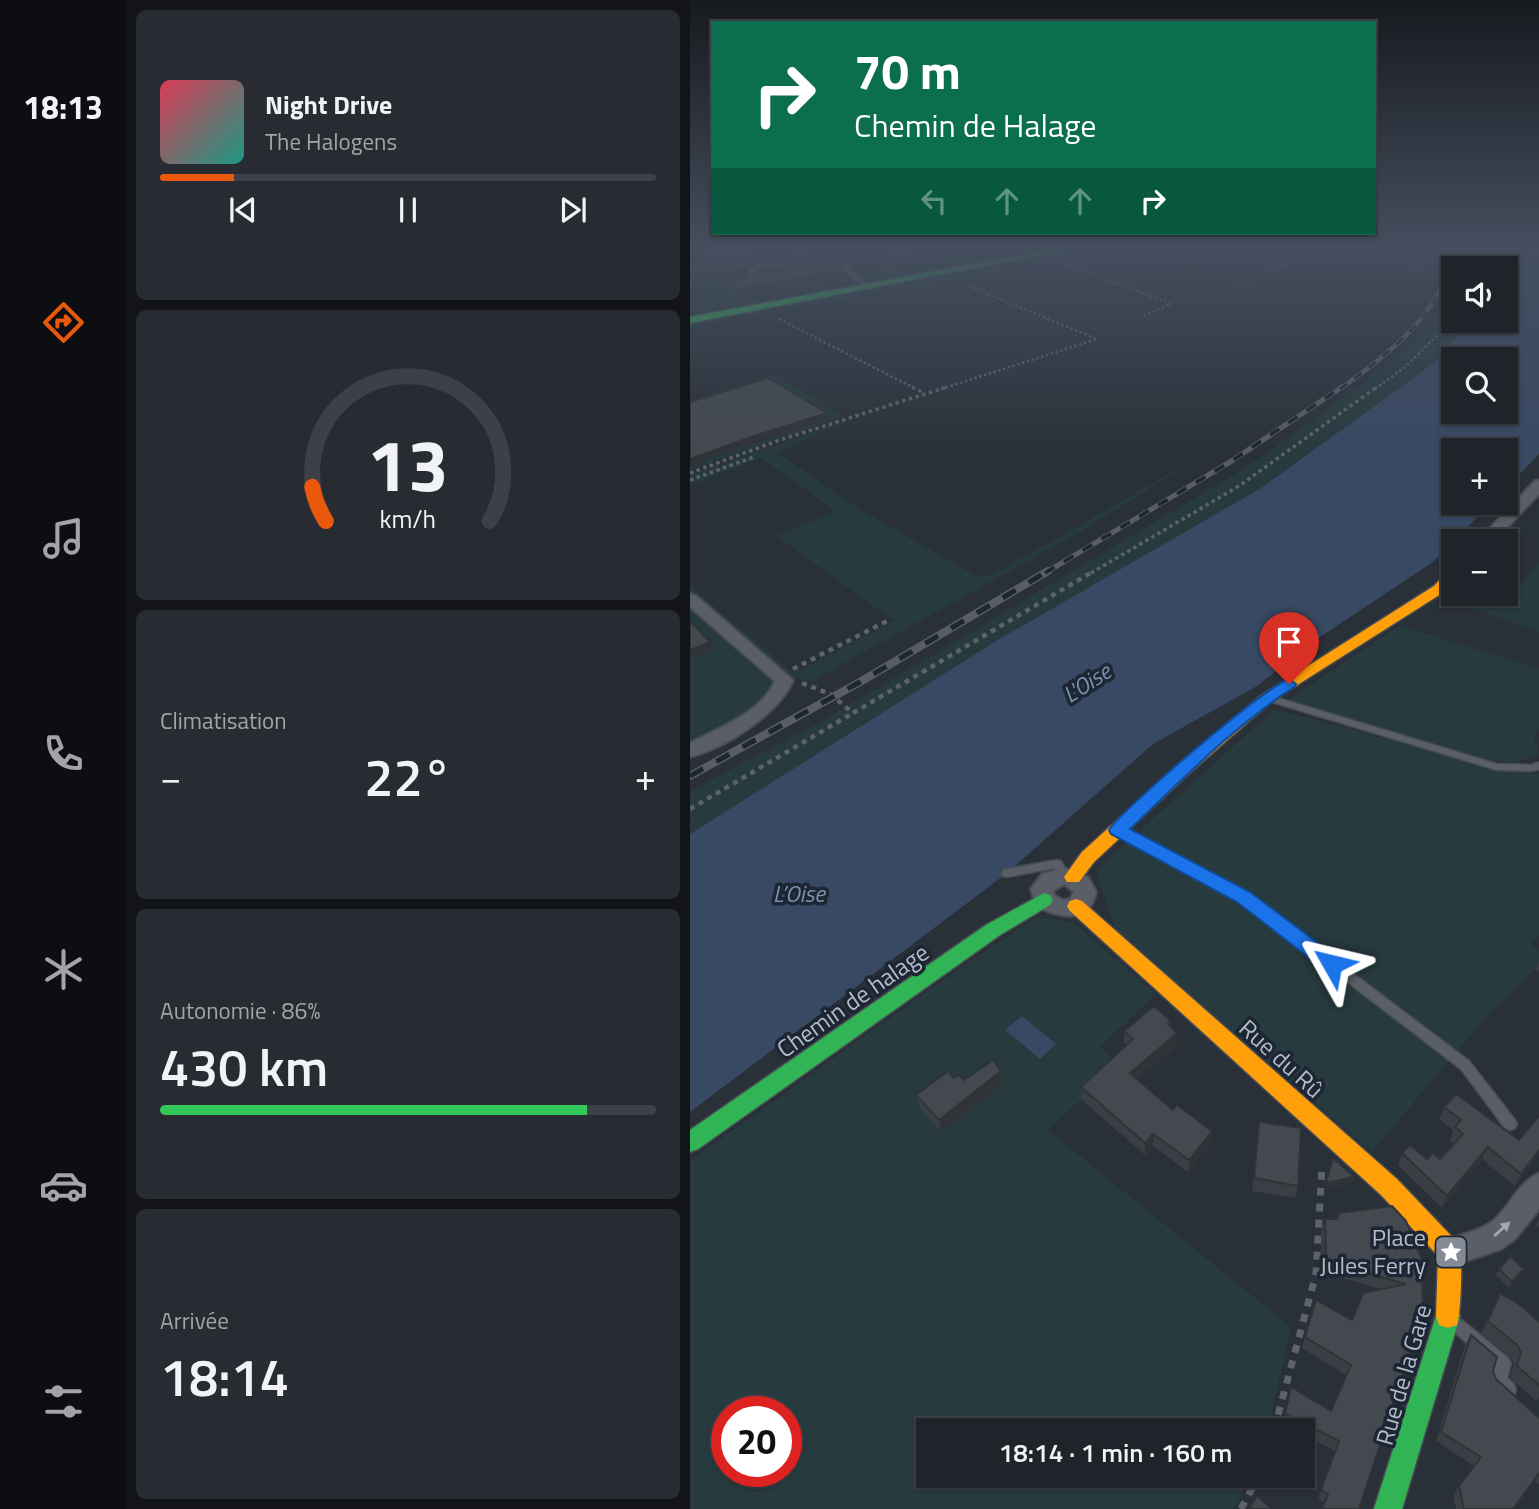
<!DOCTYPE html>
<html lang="fr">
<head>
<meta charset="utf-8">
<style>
	body { margin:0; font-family:"Titillium Web",sans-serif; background:#282c32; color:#f1f3f6; height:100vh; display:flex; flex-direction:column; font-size:26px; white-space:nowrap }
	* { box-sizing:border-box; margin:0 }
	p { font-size:23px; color:#a2a4a8 }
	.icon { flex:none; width:38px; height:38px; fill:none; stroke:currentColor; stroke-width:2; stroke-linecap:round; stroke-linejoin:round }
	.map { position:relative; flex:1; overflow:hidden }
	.drawer { display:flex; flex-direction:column; gap:10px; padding:10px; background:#121417; width:564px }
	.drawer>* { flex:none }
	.banner { position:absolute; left:21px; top:21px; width:665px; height:214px; border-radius:0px; box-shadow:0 2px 5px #0004,0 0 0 2px #3d4147; background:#0b6e4f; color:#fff; overflow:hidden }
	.tools { position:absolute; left:751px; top:256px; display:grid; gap:14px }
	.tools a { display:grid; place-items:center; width:77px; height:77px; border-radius:0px; background:#20242a; box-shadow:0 2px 5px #0004,0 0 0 2px #3d4147; font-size:35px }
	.speed { position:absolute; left:21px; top:1396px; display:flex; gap:14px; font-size:35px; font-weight:700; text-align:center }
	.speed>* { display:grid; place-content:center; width:91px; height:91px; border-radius:50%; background:#20242a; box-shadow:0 2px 5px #0004,0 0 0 2px #3d4147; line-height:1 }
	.speed .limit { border:10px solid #d22; background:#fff; color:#111 }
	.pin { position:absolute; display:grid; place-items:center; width:60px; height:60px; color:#fff; margin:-72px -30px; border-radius:50% 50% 50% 0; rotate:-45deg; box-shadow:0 0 7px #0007 }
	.pin .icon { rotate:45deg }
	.me { position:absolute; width:77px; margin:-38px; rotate:307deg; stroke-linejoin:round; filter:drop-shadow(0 0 5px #0008) }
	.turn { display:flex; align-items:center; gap:24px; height:147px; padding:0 28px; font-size:32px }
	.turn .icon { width:91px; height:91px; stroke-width:2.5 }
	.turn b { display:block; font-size:49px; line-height:60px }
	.lanes { display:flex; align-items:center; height:66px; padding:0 28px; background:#0003; justify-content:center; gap:35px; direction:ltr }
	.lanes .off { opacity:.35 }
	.big { font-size:52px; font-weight:600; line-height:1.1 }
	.drawer .widget { flex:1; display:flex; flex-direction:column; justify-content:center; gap:10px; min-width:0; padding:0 24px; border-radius:10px; background:#282c32 }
	.drawer .dial { align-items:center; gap:0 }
	.dial svg { height:182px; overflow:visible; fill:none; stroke:#3d4147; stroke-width:7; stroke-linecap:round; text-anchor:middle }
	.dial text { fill:#f1f3f6; stroke:none }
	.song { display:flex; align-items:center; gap:21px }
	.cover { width:84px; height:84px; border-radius:10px; background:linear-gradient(135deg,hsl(350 70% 55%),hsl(170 70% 35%)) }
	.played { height:7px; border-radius:4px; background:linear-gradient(90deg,#ea580c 15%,#3d4147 15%) }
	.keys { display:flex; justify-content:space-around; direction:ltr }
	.heat { display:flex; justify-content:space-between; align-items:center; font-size:38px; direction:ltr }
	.charge { height:10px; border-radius:5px; background:linear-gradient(90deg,#34c759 86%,#3d4147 0) }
	.trip { position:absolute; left:226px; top:1418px; width:399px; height:70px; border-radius:0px; background:#20242a; box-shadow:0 2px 5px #0004,0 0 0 2px #3d4147; font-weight:600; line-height:70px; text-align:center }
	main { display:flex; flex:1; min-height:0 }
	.menu { display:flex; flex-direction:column; width:126px; justify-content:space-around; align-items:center; background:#0d0e11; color:#a2a4a8 }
	.menu .icon { width:49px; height:49px }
	.menu .active { color:#ea580c }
	.menu b { font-size:32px; color:#f1f3f6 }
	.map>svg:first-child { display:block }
</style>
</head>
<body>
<main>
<nav class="menu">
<b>18:13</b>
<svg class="icon active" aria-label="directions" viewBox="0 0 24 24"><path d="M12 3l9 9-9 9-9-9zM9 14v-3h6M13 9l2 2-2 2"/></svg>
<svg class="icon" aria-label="music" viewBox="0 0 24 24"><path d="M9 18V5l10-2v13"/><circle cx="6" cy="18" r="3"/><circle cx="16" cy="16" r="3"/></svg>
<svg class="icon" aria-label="phone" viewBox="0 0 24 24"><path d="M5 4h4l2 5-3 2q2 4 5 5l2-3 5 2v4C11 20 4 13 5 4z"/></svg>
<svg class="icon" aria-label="climate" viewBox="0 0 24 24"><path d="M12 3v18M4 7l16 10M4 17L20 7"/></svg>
<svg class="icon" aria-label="car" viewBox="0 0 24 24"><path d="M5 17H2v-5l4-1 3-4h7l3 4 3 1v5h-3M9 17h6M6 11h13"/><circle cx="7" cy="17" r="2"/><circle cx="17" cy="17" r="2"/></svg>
<svg class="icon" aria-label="filters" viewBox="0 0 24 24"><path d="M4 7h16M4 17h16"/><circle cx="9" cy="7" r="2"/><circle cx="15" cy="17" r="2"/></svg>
</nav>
<section class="drawer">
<div class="widget">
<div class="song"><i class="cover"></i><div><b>Night Drive</b><p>The Halogens</p></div></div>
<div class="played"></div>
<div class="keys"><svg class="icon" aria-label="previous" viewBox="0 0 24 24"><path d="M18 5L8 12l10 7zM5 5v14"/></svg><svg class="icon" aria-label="pause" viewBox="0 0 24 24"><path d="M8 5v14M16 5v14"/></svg><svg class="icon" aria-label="next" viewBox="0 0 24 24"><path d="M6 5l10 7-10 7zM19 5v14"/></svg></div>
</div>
<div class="widget dial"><svg viewBox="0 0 100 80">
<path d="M14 69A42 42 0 1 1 86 69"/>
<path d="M14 69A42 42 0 0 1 8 54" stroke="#ea580c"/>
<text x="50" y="56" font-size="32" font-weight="700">13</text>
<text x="50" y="72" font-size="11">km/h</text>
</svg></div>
<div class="widget"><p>Climatisation</p>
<div class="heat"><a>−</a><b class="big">22°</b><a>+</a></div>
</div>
<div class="widget"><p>Autonomie · 86%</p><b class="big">430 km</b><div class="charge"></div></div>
<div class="widget"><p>Arrivée</p><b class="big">18:14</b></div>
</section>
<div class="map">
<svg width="850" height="1509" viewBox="0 0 850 1509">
	<rect width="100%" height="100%" fill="#2a3038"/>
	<g fill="#273a3e" fill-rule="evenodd">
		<path d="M282,244C298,244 313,252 330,253C351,255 374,244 396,244L179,282L158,266C170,260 176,266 186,273L248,261L239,254Z"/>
		<polygon points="413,244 439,244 694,331 692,333 433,246 374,259 0,328 0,322 315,265"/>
		<polygon points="775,244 840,244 812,268 770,268"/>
		<polygon points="0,252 25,273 19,275 33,289 38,288 55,305 156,287 136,270 152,270 168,285 0,317"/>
		<path d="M763,295V320H780L745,363L571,488L306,641L0,834V791L125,725L550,471C585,448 619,423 652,398C694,367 734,338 763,295Z"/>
		<path d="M83,375L155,416L0,470V466L6,464L0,460V401ZM51,393L137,419L108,429ZM10,405L96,432L66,443Z"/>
		<polygon points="160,419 163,421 134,430 88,453 168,508 288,577 303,574 330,559 523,449 394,530 122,681 100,677 0,592 0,586 104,673 204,621 86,536 141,513 144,510 71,458 0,485 0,475"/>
		<polygon points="849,562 849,632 751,597 763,587 763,593 816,593 816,579 832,584"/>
		<polygon points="0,604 71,664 84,681 83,692 65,711 0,747"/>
		<polygon points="710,625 849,669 849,729 844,736 849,754 825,763 796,759 605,704 601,698"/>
		<polygon points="585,709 812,770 849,774 849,935 841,944 849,950 849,965 796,1017 682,1152 425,930 406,870"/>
		<path d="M347,917L384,923L466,994L410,1047L428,1065L358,1130L601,1327L578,1430H238V1475H561L544,1509H0V1161L263,973ZM37,1412H96V1472H37Z"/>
	</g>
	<g fill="#384963" fill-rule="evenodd">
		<path d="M840,244H849V454L816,488V450H763V502H802L743,562L627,639L567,686L463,744L317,873L0,1112V834L306,641L571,488L744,363L780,320H816V268H812ZM763,359H816V411H763Z"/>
		<polygon points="332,1016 366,1044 350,1059 315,1030"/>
	</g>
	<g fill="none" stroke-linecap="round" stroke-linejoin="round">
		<defs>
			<g id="lane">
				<polygon points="123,244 128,244 151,263 173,259 173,261 154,265 181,287 181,289 177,289 149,266 136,268 136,266 146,264"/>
				<polygon points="190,244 195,244 193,248 201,254 201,256 197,256 188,249"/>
				<path d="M85,263L98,265L111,273L106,274C92,264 79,264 64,271V273L71,279V281H67L58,274L59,269L73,264Z"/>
				<polygon points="578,695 807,764 841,765 850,762 850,769 841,771 807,770 575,700 573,698"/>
				<polygon points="428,826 558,894 779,1061 825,1120 827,1124 825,1128 820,1130 815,1128 771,1069 550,900 424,833 423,830 424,827"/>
				<polygon points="367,860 371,861 379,876 378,879 370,879 364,868 317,877 313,876 312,873 313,870 317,869"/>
				<path d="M768,1318L773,1321L818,1358L821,1363L817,1378L824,1384L826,1390L824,1396L818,1398C800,1390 800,1383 804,1366L763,1331L760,1326L763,1321Z"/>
			</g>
			<g id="street">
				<polygon points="850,480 850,493 804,541 788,541 845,481"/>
				<path d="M0,594L6,596L103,680C89,714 35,748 0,757V743C29,728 71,713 85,681L0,607Z"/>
				<path d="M374,868L398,877L406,892C400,925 368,918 346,906L341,889L352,874ZM374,884L384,892L380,899L373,900L364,895L363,891Z"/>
				<path d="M850,1173V1208L825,1239L811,1249L761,1266L751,1262L747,1252L751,1242C768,1235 788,1232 803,1221C820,1207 829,1181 850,1173Z"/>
			</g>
			<g id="fast">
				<polygon points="389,244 408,244 0,323 0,317"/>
				<polygon points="354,893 360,895 363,900 360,905 310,935 8,1149 0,1152 0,1130 296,925"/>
				<polygon points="758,1304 767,1307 770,1316 712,1509 684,1509 746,1316 749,1307"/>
			</g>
			<g id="slow">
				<polygon points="763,570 763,582 754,592 582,701 504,769 404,862 389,882 377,882 374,877 392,852 492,761 572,695 744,586 758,571"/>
				<path d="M386,899L392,901L707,1179L769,1244C773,1253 771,1314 767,1325L758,1328L749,1325L746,1316L748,1256L691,1195L380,911L377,906L380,901Z"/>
			</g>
		</defs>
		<use href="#lane" stroke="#484c53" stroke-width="3"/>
		<use href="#street" stroke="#484c53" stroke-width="4"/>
		<use href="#fast" stroke="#484c53" stroke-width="3"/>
		<use href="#slow" stroke="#484c53" stroke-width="3"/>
		<g stroke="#5d636a" stroke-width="2.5" stroke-dasharray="2.5 2.5" stroke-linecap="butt">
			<polyline points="655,244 732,268"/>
			<polyline points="794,244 804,256"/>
			<polyline points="376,264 481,304 452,316"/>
			<polyline points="0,266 16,263"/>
			<polyline points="0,266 5,271 0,286"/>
			<polyline points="798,268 804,256 816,244"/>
			<polyline points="576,272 627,255 648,244"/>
			<polyline points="89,319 226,389"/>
			<polyline points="251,389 407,339 276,285"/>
			<polyline points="685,389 715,367 763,320"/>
		</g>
		<g stroke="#5d636a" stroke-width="3.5" stroke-dasharray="3.5 3.5" stroke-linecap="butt">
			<polyline points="222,387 234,393"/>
			<polyline points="0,473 87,441 257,387"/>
			<polyline points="0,480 64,457"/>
			<polyline points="401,573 549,486 687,387"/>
		</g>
		<g stroke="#5d636a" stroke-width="4.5" stroke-dasharray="5 5" stroke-linecap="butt">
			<polyline points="103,669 199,620"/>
			<polyline points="112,683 140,694 163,713 404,571"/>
			<polyline points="0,809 163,713"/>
		</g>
		<g stroke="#5d636a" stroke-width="7" stroke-dasharray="8 8" stroke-linecap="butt">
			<polyline points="584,1430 626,1274 632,1165"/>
			<polyline points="551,1509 569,1475"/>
		</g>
		<use href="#lane" fill="#5a5e66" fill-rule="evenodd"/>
		<use href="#street" fill="#5a5e66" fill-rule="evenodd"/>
		<use href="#fast" fill="#30b455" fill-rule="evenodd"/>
		<use href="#slow" fill="#ff9f0a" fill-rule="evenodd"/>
		<defs>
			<path id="rail-far2" d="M650,389C701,352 756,311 764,244"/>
			<polyline id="rail-far1" points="355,573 540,462 652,387"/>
			<polyline id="rail" points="0,776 170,682 358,571"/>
		</defs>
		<use href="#rail-far2" stroke="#595d64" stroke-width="4.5"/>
		<use href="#rail-far1" stroke="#595d64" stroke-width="5"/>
		<use href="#rail" stroke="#595d64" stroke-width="8"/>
		<use href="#rail-far2" stroke="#1d2633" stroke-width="2.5" stroke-dasharray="9" stroke-linecap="butt"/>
		<use href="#rail-far1" stroke="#1d2633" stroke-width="3.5" stroke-dasharray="11" stroke-linecap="butt"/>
		<use href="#rail" stroke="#1d2633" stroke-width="5" stroke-dasharray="15" stroke-linecap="butt"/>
	</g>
	<g fill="#3a3f45" fill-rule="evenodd">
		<path d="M0,244H129L140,261L150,262L152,272L147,273L149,280L49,299L39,290L38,283L33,284L0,252ZM78,260L93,261L106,267L58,276L57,268Z"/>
		<polygon points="133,244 188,244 189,251 198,249 196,247 196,244 287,244 248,252 249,261 200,271 191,264 164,269 160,266 159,259 152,260"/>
		<polygon points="310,244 344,244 339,249 331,245 318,248"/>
		<polygon points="850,958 850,972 845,969"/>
		<polygon points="481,1021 481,1027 487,1045 447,1079 483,1110 522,1131 521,1143 498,1172 463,1146 455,1155 391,1099 391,1087 436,1045 434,1043 434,1031"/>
		<polygon points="311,1071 313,1084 251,1132 229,1107 226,1095 264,1078 274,1080"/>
		<polygon points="754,1107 829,1140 850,1115 850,1153 825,1186 792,1159 752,1208 708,1165 712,1153 737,1159 750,1159 764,1144 760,1140 763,1130 749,1119"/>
		<polygon points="569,1122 608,1186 605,1198 562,1191"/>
		<polygon points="850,1218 850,1228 846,1225"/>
		<polygon points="635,1219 732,1260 634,1503 628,1500 645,1451 612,1434 612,1430 604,1430 592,1424 601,1387 641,1411 656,1375 612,1348 626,1300 662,1320 690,1289 632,1272 631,1231"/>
		<polygon points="809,1269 834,1269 831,1275 819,1288 806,1275"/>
		<polygon points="810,1293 850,1323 850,1396 846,1401 820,1377 824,1364 820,1357 791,1333"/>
		<polygon points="781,1335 803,1371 806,1379 850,1419 850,1486 844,1480 823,1509 766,1509 763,1495 784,1466 746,1441 775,1345"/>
	</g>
	<g fill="#303338">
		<polygon points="182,244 188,244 189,253 159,257 159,259 152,260 150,251"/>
		<polygon points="200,244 236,244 201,251"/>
		<polygon points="238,244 287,244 248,252 249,261 200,271 198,261"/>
		<polygon points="318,244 331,244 331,245 318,248"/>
		<polygon points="77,251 78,260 57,268 59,278 37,280 38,283 33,284 31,274 55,258"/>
		<polygon points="139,253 140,262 108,268 107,259"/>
		<polygon points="189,255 191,264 164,269 162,260"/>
		<polygon points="150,262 152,272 147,273 149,280 49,299 47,289"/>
		<polygon points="137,413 138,419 65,442 0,466 0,459 64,436"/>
		<polygon points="20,642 22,649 0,658 0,650"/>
		<polygon points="487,1033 487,1045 440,1085 440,1073"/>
		<polygon points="311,1071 313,1084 251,1132 249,1120"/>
		<polygon points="522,1131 521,1143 498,1172 499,1160"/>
		<polygon points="463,1134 463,1146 455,1155 455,1143"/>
		<polygon points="798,1147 792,1159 752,1208 757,1196"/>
		<polygon points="850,1149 850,1153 825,1186 831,1174"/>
		<polygon points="664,1177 662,1183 634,1190 636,1183"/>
		<polygon points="834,1269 831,1275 819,1288 822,1282"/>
	</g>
	<g fill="#444950" stroke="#303338" stroke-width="2">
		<polygon points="0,244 129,244 139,253 107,259 91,252 77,251 55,258 53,264 57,268 31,274"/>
		<polygon points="142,244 182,244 150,251"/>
		<polygon points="222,244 238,244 248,251 198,261 189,255 162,260 159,257"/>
		<polygon points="147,259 150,262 139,264 147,271 47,289 37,280"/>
		<polygon points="78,378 137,413 64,436 0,459 0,402"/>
		<polygon points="0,621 20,642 0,650"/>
		<polygon points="464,1006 481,1021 478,1024 487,1033 440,1073 483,1110 487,1105 522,1131 499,1160 463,1134 455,1143 391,1087 443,1039 434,1031"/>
		<polygon points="303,1060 311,1071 249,1120 226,1095 258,1071 264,1078 269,1075 274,1080"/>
		<polygon points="766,1094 829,1140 850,1115 850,1149 831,1174 798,1147 757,1196 712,1153 720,1145 737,1159 743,1153 750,1159 773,1134 765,1127 771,1120 754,1107"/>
		<polygon points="569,1122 611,1128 608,1186 564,1178"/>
		<polygon points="643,1158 664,1177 636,1183"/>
		<polygon points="702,1206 716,1221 732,1260 733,1313 669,1509 632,1509 638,1494 631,1490 649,1441 595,1414 601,1387 641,1411 661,1365 615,1337 626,1300 662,1320 673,1293 716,1284 636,1261 635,1219 647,1219 649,1213"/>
		<polygon points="820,1256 834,1269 822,1282 809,1269"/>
		<polygon points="810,1293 830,1305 850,1323 850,1386 827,1366 831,1352 827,1345 798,1321"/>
		<polygon points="781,1335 807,1357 803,1371 806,1379 850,1419 850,1472 823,1509 774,1509 769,1486 791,1457 751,1432"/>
		<polygon points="68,1407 72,1412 62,1412"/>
		<polygon points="567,1496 582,1509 559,1509"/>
	</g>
	<defs><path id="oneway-solid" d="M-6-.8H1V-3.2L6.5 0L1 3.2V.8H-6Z" transform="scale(1.75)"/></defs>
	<use fill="#a2a9b5" href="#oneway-solid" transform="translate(812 1229) rotate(-42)"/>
	<linearGradient id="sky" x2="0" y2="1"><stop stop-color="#171a1f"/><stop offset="0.54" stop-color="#444e5e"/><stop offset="1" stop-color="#444e5e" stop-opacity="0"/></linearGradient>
	<rect width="850" height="456" fill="url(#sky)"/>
	<path fill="#1a73e8" stroke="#114b97" stroke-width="2" d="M599,679L606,684L604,687C544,726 492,780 440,829L560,892L649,959L652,964L649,970L642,972L635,970L547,902L421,834L419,830C432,809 577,685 599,679Z"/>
	<defs>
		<symbol id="sight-square" viewBox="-11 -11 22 22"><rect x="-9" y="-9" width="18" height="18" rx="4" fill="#848b96" stroke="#1d2633"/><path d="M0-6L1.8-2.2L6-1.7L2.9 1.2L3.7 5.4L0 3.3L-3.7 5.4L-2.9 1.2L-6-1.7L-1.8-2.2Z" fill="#fff"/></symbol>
	</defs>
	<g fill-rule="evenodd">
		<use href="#sight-square" x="742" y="1233" width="38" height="38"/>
	</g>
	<g text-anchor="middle" stroke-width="7" stroke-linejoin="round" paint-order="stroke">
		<g font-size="23" font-style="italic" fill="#7c92b1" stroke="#1d2633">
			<text transform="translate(397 683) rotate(-33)" y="8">L'Oise</text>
			<text x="109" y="902">L’Oise</text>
		</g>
		<g font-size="24" fill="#b4bcc9" stroke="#1d2633">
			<text transform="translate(163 1001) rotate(-35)" y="8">Chemin de halage</text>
			<text transform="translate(591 1059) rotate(42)" y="8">Rue du Rû</text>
			<text transform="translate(714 1375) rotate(-74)" y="8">Rue de la Gare</text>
		</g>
		<g font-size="24" fill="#b4bcc9" stroke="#1d2633" text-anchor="end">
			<text x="736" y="1246">Place<tspan x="736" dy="28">Jules Ferry</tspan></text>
		</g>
	</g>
</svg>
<div class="tools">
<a><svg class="icon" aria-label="sound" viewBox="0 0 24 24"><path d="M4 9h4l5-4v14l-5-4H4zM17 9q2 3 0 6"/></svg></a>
<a><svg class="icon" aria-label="search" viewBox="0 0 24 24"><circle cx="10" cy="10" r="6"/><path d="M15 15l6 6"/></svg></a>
<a>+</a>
<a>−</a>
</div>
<div class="speed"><div class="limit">20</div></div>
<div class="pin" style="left:599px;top:684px;background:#d93025"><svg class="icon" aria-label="arrive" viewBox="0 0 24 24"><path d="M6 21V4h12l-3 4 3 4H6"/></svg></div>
<svg class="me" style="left:642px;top:964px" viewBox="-20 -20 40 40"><path d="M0-17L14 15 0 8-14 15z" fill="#1a73e8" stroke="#fff" stroke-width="4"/></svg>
<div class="trip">18:14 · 1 min · 160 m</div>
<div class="banner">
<div class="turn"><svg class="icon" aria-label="right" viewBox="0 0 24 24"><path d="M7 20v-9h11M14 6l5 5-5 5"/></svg><div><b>70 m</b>Chemin de Halage</div></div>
<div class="lanes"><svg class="icon off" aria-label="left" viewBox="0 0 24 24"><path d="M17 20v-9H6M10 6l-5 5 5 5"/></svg><svg class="icon off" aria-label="ahead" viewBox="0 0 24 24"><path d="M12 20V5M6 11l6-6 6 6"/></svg><svg class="icon off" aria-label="ahead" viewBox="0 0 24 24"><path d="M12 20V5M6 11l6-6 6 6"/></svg><svg class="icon" aria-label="right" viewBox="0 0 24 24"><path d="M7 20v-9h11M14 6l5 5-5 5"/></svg></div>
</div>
</div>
</main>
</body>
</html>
